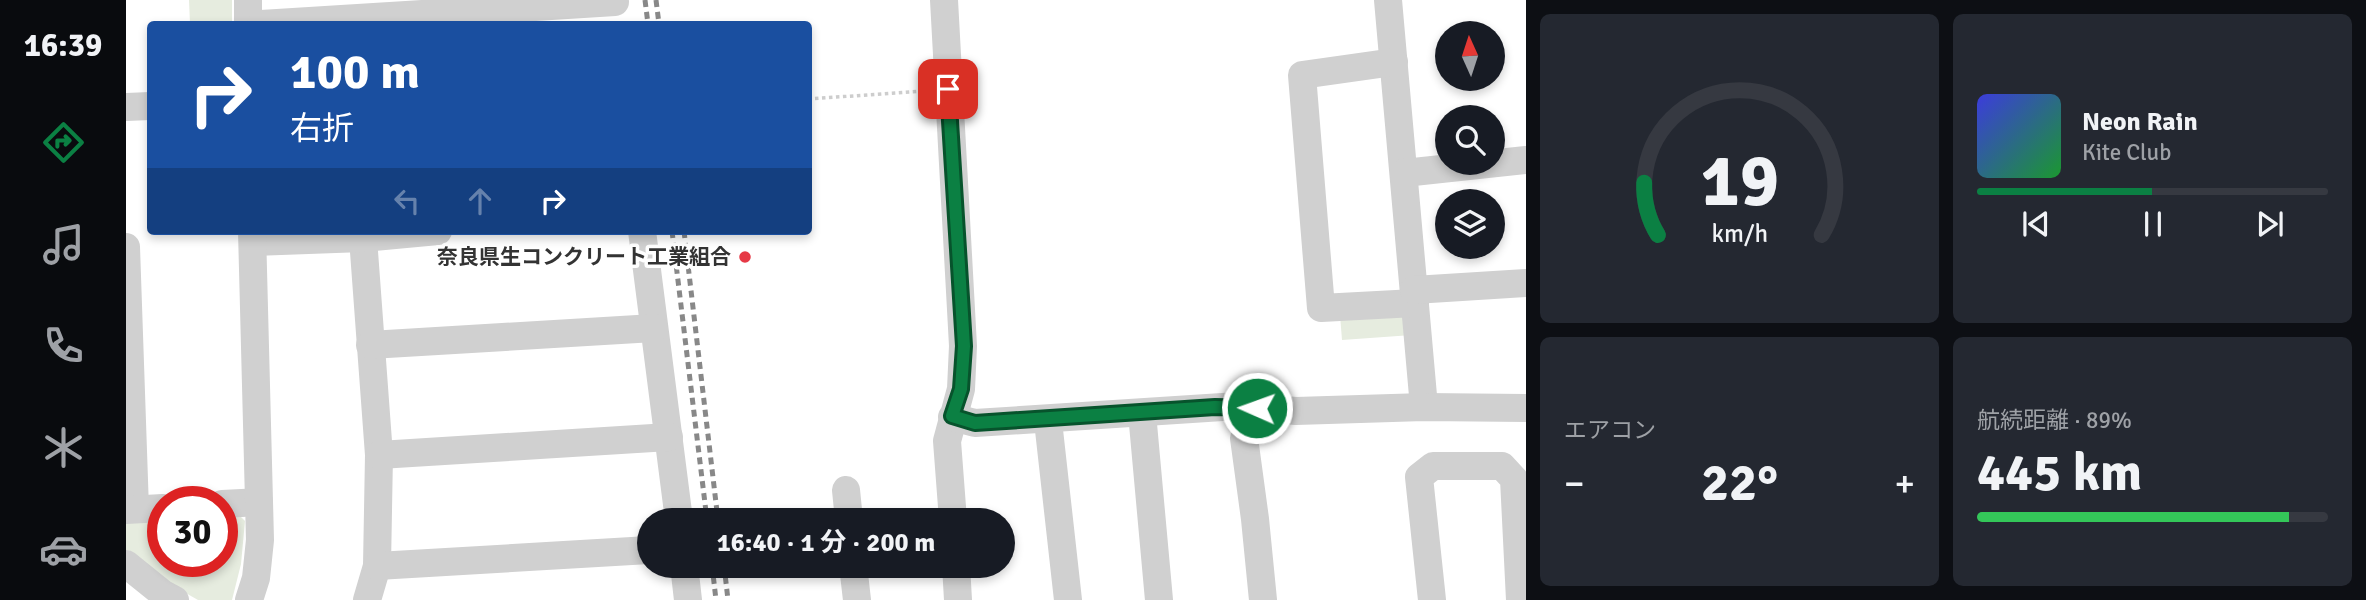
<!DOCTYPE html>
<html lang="ja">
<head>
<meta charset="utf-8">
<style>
	body { margin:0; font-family:Signika,"Noto Sans JP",sans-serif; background:#242831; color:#f1f3f6; height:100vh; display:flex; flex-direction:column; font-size:26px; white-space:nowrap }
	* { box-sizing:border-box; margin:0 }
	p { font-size:23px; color:#9ea1a6 }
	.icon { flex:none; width:38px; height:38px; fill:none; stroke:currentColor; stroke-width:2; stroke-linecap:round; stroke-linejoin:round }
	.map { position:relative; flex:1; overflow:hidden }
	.drawer { display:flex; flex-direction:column; gap:14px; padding:14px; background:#0d0f14; width:840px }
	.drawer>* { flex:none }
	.banner { position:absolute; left:21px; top:21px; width:665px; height:214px; border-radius:7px; box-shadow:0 4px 10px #0003; background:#1a4fa0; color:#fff; overflow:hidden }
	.needle { width:46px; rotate:357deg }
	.controls { position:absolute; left:1309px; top:21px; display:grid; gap:14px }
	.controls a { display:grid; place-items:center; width:70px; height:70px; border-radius:50%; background:#171b24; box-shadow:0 4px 10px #0003; font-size:35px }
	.speed { position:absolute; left:21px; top:486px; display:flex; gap:14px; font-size:35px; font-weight:700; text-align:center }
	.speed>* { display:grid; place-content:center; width:91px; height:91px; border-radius:50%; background:#171b24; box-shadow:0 4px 10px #0003; line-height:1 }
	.speed .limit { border:10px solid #d22; background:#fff; color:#111 }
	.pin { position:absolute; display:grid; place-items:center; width:60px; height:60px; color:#fff; margin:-30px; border-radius:14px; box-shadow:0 4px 10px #0006 }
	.me { position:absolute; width:77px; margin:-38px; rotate:272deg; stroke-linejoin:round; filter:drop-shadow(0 0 5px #0008) }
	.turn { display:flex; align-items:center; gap:24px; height:147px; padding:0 28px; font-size:32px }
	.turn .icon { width:91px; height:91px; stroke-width:2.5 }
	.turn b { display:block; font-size:49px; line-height:60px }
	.lanes { display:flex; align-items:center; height:66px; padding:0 28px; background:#0003; justify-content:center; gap:35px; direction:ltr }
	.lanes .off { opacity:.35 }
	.big { font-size:52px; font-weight:700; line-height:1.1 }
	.drawer .tile { flex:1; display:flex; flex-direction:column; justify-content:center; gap:10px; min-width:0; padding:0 24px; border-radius:10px; background:#242831 }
	.drawer .dial { align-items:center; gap:0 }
	.dial svg { height:182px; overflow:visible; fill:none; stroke:#363941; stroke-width:7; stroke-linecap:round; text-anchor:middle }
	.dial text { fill:#f1f3f6; stroke:none }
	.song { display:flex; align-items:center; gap:21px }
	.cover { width:84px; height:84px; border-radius:10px; background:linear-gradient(135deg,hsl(240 70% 55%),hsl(130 70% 35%)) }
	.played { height:7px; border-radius:4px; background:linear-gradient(90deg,#0b8043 50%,#363941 50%) }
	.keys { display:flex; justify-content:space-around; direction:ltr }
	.heat { display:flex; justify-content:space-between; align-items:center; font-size:38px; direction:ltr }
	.charge { height:10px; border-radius:5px; background:linear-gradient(90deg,#34c759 89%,#363941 0) }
	.drawer .tiles { flex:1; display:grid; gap:14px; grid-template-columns:repeat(2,1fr) }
	.trip { position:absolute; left:511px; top:508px; width:378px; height:70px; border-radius:35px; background:#171b24; box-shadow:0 4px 10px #0003; font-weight:700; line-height:70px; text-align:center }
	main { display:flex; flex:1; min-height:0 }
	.menu { display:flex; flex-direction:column; width:126px; justify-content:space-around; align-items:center; background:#090b0e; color:#9ea1a6 }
	.menu .icon { width:49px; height:49px }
	.menu .current { color:#0b8043 }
	.menu b { font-size:32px; color:#f1f3f6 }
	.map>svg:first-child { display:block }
</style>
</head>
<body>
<main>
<nav class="menu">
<b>16:39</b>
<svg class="icon current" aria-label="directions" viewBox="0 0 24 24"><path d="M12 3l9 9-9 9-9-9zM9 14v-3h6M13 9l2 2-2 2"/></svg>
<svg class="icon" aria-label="music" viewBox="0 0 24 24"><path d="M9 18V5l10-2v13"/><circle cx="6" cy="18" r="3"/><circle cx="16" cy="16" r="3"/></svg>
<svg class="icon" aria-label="phone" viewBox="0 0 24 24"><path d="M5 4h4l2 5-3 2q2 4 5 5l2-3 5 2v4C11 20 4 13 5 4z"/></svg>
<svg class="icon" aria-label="climate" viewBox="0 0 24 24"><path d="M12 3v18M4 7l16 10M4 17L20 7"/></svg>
<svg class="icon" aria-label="car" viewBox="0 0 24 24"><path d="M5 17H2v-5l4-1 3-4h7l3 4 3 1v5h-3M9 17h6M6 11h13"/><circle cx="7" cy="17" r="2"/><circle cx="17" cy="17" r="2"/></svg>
</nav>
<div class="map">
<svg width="1400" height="600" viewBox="0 0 1400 600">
	<rect width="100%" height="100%" fill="#fff"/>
	<g fill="#e6ecdf">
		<polygon points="63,0 106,0 106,24 64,24"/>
		<polygon points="1214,315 1283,317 1286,335 1216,340"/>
		<polygon points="111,513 119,521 115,564 106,600 72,600 37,580 0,553 0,521 37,518 37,562 96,562 96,514"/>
	</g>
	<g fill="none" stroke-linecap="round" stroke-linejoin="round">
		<polyline stroke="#cdcdcd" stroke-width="3.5" stroke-dasharray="3.5 3.5" stroke-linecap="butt" points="682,99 799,91"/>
		<g stroke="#d0d0d0" stroke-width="28">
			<polyline points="122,0 122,24"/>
			<polyline points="818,0 837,346 835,389 821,441 827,520"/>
			<polyline points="1262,0 1298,407"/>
			<polyline points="135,24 489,2"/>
			<polyline points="1268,62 1176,75 1195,308 1289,303"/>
			<polyline points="0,107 24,106"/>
			<polyline points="1278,173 1400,160"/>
			<polyline points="516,231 553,520"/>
			<polyline points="237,238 253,455 251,566 241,600"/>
			<polyline points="127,242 237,238 312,231"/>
			<polyline points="0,247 9,509"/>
			<polyline points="1288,290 1400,283"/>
			<polyline points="244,345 528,328"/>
			<polyline points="826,417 849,423 1112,406 1170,411 1298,407 1400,408"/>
			<polyline points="1017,424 1033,600"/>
			<polyline points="923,430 942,600"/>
			<polyline points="1118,438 1129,519 1137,600"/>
			<polyline points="253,455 543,437"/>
			<polyline points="720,490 723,520"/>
			<polyline points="96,504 133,502"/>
			<polyline points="0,510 37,508"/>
			<polyline points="0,564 36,593 49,600"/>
			<polyline points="558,565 562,600"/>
			<polyline points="727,565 731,600"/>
			<polyline points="830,565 832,600"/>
			<polyline points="251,566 523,550"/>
			<polyline points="123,600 130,578 134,540 126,231"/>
			<polyline points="1306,600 1293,477 1307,466 1376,466 1388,479 1394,600"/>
		</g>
		<g stroke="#888" stroke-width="5" stroke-dasharray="7 5" stroke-linecap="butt">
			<polyline points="519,0 522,24"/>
			<polyline points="530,0 533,24"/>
			<polyline points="546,231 581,520"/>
			<polyline points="558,231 592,520"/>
			<polyline points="586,565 590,600"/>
			<polyline points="598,565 602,600"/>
		</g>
	</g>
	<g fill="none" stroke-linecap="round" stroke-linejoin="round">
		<defs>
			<polyline id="route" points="822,89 838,346 835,389 826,416 849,423 1089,407 1131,408"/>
		</defs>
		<use href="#route" stroke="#07532c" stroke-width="18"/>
		<use href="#route" stroke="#0b8043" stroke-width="12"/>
	</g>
	<circle fill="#e63946" stroke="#fff" stroke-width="2.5" cx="619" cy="257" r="7"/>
	<g text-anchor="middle" stroke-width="7" stroke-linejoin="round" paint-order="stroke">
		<g font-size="21" font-weight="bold" fill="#333" stroke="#fff" text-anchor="end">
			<text x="605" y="264">奈良県生コンクリート工業組合</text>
		</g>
	</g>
</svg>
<div class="controls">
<a><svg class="needle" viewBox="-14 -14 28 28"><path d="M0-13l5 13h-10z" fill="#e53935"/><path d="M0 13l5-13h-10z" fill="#9ea1a6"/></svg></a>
<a><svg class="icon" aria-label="search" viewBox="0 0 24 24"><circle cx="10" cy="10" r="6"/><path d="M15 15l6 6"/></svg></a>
<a><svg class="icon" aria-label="layers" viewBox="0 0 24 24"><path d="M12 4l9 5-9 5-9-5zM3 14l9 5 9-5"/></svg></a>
</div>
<div class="speed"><div class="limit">30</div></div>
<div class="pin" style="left:822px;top:89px;background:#d93025"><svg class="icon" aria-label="arrive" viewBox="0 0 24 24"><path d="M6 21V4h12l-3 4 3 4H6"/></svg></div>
<svg class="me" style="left:1131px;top:408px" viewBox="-20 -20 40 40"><circle r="17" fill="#0b8043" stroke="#fff" stroke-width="3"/><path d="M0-11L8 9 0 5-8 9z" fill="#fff"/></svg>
<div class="trip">16:40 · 1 分 · 200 m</div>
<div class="banner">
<div class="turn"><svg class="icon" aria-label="right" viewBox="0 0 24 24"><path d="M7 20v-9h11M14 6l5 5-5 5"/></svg><div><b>100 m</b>右折</div></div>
<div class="lanes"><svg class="icon off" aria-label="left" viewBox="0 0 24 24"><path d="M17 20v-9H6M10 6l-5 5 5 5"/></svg><svg class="icon off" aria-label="ahead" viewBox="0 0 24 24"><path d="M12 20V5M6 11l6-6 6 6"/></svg><svg class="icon" aria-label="right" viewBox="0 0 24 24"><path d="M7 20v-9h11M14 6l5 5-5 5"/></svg></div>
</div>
</div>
<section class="drawer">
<div class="tiles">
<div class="tile dial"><svg viewBox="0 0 100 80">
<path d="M14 69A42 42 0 1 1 86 69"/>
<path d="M14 69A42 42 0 0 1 8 46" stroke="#0b8043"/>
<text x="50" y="56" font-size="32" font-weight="700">19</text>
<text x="50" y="72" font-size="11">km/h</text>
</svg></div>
<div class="tile">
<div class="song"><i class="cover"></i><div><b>Neon Rain</b><p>Kite Club</p></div></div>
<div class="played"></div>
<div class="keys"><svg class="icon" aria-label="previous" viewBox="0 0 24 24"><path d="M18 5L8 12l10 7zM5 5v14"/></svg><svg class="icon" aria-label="pause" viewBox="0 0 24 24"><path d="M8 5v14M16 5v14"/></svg><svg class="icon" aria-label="next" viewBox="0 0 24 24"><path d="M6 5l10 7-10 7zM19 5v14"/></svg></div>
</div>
<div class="tile"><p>エアコン</p>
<div class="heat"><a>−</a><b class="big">22°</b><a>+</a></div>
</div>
<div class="tile"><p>航続距離 · 89%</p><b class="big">445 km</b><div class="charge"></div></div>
</div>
</section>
</main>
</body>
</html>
